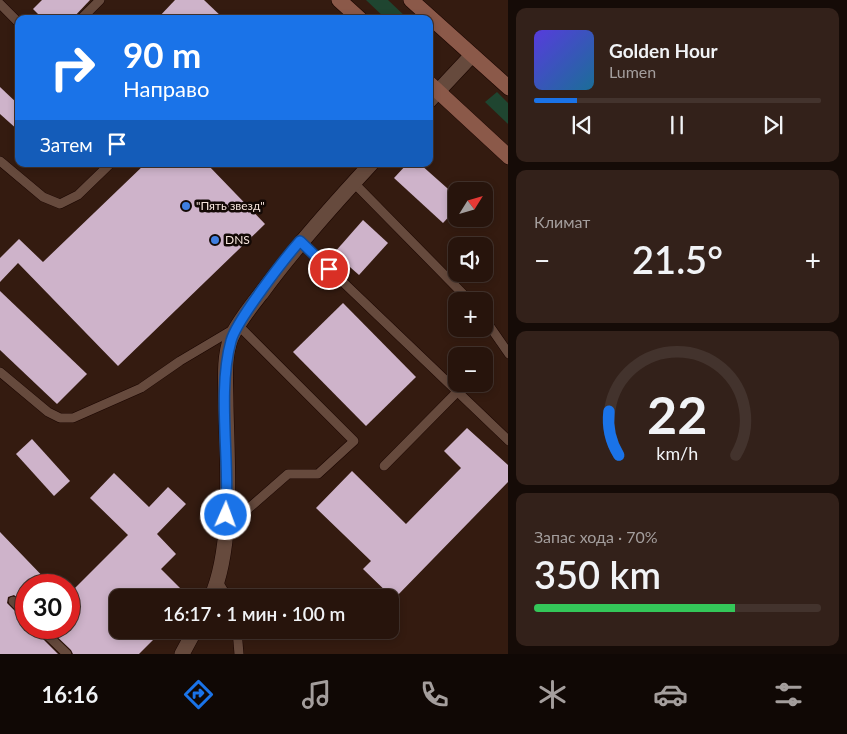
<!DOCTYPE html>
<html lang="ru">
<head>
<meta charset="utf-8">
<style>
	body { margin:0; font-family:Lato,sans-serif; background:#33211a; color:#f1f3f6; height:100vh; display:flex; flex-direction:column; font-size:19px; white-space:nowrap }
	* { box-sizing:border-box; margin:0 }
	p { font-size:16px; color:#a49e9d }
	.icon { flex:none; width:28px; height:28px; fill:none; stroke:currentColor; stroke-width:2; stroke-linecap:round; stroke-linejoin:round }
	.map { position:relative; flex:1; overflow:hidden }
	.sheet { display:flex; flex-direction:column; gap:8px; padding:8px; background:#150b07; width:339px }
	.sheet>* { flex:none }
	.guide { position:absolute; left:15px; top:15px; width:418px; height:152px; border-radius:10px; box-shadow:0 2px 8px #0003,0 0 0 1px #43332d; background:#1a73e8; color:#fff; overflow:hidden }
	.needle { width:32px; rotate:53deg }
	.buttons { position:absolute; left:448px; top:182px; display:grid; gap:10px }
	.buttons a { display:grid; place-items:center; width:45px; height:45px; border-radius:10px; background:#27140c; box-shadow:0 2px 8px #0003,0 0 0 1px #43332d; font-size:25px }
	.speed { position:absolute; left:15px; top:574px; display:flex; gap:10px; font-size:25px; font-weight:700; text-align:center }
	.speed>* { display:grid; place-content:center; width:65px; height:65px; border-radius:50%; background:#27140c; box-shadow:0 2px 8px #0003,0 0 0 1px #43332d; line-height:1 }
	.speed .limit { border:8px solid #d22; background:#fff; color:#111 }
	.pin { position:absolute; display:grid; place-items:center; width:42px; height:42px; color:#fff; margin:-21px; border:2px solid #fff; border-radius:50%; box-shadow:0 1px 5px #0007 }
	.me { position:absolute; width:55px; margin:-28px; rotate:2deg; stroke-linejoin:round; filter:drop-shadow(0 0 4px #0008) }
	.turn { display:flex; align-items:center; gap:18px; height:105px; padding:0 25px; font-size:22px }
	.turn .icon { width:65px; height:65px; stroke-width:2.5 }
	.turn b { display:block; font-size:35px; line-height:42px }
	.then { display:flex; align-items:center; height:48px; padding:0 25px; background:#0003; gap:10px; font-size:19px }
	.big { font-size:38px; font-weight:600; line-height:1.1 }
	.sheet .widget { flex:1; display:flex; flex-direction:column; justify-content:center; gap:8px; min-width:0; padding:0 18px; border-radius:10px; background:#33211a }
	.sheet .dial { align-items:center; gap:0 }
	.dial svg { height:130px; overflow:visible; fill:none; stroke:#43332d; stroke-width:7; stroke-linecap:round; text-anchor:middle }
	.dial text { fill:#f1f3f6; stroke:none }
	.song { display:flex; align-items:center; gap:15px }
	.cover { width:60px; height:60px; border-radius:8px; background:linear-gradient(135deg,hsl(250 70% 55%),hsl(200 70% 35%)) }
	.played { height:5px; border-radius:2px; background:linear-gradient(90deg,#1a73e8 15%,#43332d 15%) }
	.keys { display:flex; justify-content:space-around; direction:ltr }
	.heat { display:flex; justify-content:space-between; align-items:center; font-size:28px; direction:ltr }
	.charge { height:8px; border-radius:4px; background:linear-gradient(90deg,#34c759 70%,#43332d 0) }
	.trip { position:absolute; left:109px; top:589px; width:290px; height:50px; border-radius:10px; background:#27140c; box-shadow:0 2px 8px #0003,0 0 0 1px #43332d; font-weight:600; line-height:50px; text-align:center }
	.tabs { display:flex; height:80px; justify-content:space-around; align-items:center; background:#100805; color:#a49e9d }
	.tabs .icon { width:35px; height:35px }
	.tabs .current { color:#1a73e8 }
	.tabs b { font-size:22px; color:#f1f3f6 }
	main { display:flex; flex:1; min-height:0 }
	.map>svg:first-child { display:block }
</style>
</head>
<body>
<main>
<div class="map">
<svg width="509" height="654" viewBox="0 0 509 654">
	<rect width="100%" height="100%" fill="#341b10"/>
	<g fill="#1f4530">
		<polygon points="366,0 388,0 408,19 386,19"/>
		<polygon points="497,92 508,103 508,124 485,102"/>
	</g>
	<g fill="#ceb3ca">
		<polygon points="42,0 90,0 72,19 43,19 33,9"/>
		<polygon points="175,0 204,0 224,19 157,19"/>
		<polygon points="0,87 19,105 19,131 0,114"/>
		<polygon points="145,164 207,164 265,224 118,366 18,263 0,282 0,258 19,239 43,262"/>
		<polygon points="407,164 420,164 456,196 456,209 443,223 394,178"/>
		<polygon points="363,220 388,243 359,275 334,253"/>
		<polygon points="0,291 87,374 57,404 0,350"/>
		<polygon points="343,303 416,377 366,426 293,352"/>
		<polygon points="467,428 509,466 509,481 394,599 363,569 371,561 316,508 352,471 406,524 461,468 444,451"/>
		<polygon points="32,439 70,481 54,496 16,454"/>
		<polygon points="114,473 149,507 168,487 186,504 157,534 176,554 161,569 190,598 118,598 118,630 163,630 139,654 73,654 71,650 48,628 69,628 69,594 128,535 90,498"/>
		<polygon points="0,532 51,585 26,585 26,605 14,595 8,597 7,603 22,618 26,620 26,628 34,628 36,632 58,654 0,654"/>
	</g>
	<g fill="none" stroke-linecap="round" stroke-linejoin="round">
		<defs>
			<g id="lane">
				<polyline points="0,4 19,23"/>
				<polyline points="81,19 100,0"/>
				<polyline points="0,161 43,197 60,204 78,195 110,164"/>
				<polyline points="354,183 470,301"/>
				<polyline points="300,241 509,441"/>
				<polyline points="484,318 509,354"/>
				<polyline points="0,372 48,412 60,418 73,418 141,388 180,361 239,326 354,441 318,474 288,474 225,529"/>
				<polyline points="384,466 457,392"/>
				<polyline points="217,580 228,598"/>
				<polyline points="13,601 26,614"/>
				<polyline points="40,628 67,654"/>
				<polyline points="237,630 239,654"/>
			</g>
			<g id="street">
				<polyline points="429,101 472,55"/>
				<path d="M211,598C234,546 227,463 226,406C226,384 223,359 231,338C238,322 252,305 263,291C296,246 333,205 371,164"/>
				<polyline points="182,654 195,630"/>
			</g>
			<g id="secondary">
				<polyline points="339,0 360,19"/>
				<polyline points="411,0 509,88"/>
				<polyline points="429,83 509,157"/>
			</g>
		</defs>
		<use href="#lane" stroke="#1a0500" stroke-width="10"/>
		<use href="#street" stroke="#1a0500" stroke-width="16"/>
		<use href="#secondary" stroke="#1a0500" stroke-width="16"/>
		<use href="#lane" stroke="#664a3d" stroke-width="9"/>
		<use href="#street" stroke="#664a3d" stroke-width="15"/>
		<use href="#secondary" stroke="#8b5949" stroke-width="15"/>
	</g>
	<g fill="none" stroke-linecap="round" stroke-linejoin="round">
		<defs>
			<path id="route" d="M226,515C230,461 217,391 231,341C236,321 285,258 300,241L329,269"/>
		</defs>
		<use href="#route" stroke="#114b97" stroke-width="12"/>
		<use href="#route" stroke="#1a73e8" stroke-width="9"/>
	</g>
	<g fill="#3f7fe0" stroke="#130905" stroke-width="2">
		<circle cx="186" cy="206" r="5"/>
		<circle cx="215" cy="240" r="5"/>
	</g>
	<g text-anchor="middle" stroke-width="5" stroke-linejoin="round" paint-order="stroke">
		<g font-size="12" fill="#f6e5dd" stroke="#130905" text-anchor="start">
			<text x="196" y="210">"Пять звезд"</text>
			<text x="225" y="244">DNS</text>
		</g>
	</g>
</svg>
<div class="buttons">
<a><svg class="needle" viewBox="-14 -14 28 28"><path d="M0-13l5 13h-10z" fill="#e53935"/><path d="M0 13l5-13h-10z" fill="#a49e9d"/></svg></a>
<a><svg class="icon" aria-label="sound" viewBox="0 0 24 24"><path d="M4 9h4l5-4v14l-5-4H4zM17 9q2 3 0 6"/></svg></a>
<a>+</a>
<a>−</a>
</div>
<div class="speed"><div class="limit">30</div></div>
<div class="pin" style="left:329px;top:269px;background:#d93025"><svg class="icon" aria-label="arrive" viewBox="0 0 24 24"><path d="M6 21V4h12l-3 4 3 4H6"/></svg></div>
<svg class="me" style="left:226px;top:515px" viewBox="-20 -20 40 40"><circle r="17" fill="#1a73e8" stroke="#fff" stroke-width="3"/><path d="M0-11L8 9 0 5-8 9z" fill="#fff"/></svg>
<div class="trip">16:17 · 1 мин · 100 m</div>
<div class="guide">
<div class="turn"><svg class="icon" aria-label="right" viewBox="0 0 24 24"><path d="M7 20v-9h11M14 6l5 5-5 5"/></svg><div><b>90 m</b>Направо</div></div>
<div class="then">Затем<svg class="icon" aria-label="arrive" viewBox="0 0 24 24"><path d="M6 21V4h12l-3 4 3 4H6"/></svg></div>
</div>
</div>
<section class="sheet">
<div class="widget">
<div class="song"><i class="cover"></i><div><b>Golden Hour</b><p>Lumen</p></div></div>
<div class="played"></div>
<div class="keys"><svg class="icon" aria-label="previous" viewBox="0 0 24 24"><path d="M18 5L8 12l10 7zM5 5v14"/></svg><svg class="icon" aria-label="pause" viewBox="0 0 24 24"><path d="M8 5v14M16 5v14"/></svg><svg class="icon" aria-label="next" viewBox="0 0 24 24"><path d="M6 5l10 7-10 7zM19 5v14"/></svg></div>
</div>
<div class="widget"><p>Климат</p>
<div class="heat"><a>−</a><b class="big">21.5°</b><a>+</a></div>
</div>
<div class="widget dial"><svg viewBox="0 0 100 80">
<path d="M14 69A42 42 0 1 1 86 69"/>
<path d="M14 69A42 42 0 0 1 8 42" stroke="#1a73e8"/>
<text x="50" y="56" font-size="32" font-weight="700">22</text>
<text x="50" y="72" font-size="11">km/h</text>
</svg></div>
<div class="widget"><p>Запас хода · 70%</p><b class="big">350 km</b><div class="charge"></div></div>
</section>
</main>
<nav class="tabs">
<b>16:16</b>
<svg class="icon current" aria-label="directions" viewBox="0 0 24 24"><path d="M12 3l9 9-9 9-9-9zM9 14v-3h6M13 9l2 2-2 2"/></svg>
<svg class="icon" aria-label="music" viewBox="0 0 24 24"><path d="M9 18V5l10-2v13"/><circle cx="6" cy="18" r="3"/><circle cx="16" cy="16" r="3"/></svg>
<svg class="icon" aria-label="phone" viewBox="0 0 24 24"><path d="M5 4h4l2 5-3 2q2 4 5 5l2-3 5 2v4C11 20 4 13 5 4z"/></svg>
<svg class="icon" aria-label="climate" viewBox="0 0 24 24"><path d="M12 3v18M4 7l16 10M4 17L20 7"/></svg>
<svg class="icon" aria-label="car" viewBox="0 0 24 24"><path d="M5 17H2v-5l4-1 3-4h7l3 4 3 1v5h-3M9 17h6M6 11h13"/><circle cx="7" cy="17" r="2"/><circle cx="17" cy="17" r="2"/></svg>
<svg class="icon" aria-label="filters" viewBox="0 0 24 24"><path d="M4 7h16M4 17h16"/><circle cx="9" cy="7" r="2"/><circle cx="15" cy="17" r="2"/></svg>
</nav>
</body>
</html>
